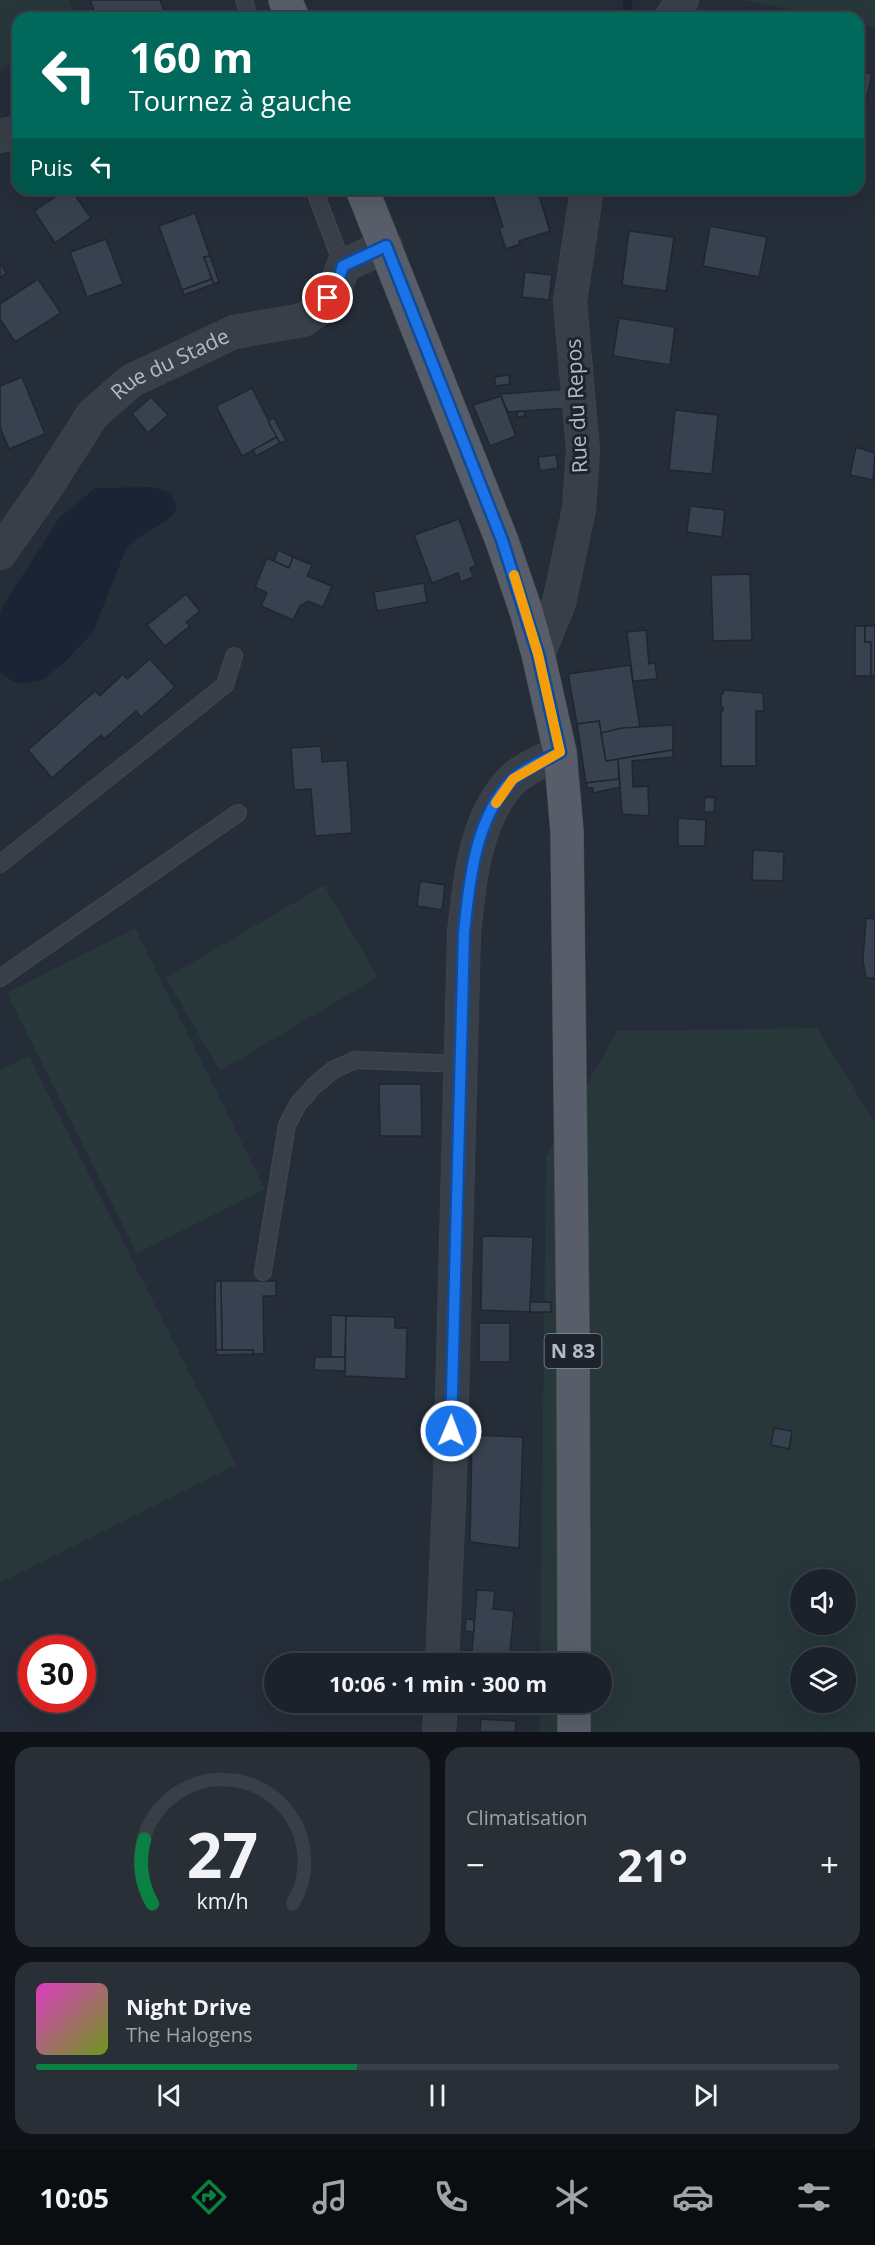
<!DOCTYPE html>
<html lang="fr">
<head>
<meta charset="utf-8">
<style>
	body { margin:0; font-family:"Open Sans",sans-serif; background:#292f37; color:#f1f3f6; height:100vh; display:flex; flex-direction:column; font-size:22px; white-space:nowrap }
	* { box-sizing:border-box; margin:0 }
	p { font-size:20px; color:#a0a4a9 }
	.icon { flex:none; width:33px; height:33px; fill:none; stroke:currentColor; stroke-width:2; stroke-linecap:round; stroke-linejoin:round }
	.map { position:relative; height:1732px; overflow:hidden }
	.sheet { display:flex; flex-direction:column; gap:15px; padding:15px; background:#0f1318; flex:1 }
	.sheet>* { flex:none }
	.hud { position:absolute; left:12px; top:12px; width:852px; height:183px; border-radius:18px; box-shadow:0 6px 24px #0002,0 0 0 2px #3a3f47; background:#00695c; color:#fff; overflow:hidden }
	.buttons { position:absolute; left:790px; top:1569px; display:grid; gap:12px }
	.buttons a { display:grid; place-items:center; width:66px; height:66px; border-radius:50%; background:#1c222b; box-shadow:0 6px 24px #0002,0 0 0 2px #3a3f47; font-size:30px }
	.speed { position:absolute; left:18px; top:1635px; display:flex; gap:12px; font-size:30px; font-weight:700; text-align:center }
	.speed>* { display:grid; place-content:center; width:78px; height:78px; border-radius:50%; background:#1c222b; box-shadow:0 6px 24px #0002,0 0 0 2px #3a3f47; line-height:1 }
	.speed .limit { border:9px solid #d22; background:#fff; color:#111 }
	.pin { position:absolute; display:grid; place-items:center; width:51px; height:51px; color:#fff; margin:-26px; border:3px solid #fff; border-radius:50%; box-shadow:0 2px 6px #0007 }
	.me { position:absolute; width:66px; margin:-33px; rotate:1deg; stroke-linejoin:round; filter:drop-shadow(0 0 4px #0008) }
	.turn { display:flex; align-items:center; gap:21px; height:126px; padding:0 18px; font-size:27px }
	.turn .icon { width:78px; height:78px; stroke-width:2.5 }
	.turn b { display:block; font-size:42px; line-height:51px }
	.then { display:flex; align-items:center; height:57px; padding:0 18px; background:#0003; gap:12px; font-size:22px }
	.big { font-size:45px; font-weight:700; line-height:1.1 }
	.sheet .card { flex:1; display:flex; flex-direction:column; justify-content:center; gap:9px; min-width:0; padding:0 21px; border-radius:18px; background:#292f37 }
	.sheet .dial { align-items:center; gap:0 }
	.dial svg { height:156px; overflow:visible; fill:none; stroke:#3a3f47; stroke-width:7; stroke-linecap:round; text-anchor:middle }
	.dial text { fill:#f1f3f6; stroke:none }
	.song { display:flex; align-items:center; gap:18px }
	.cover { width:72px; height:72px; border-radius:9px; background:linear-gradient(135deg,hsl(310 70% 55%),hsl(80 70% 35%)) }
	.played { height:6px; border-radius:3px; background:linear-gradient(90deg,#0b8043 40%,#3a3f47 40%) }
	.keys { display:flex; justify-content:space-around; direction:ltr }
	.heat { display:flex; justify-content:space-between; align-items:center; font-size:33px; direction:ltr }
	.sheet .tiles { flex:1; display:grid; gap:15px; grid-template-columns:1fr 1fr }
	.card:last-child { grid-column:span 2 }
	.trip { position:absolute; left:264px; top:1653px; width:348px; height:60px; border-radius:30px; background:#1c222b; box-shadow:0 6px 24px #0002,0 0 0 2px #3a3f47; font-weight:700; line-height:60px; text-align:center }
	.tab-bar { display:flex; height:96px; justify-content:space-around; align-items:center; background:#0b0e11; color:#a0a4a9 }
	.tab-bar .icon { width:42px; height:42px }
	.tab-bar .current { color:#0b8043 }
	.tab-bar b { font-size:27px; color:#f1f3f6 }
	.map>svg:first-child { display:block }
</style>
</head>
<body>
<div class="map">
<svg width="875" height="1732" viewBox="0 0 875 1732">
	<rect width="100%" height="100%" fill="#252d39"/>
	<g fill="#27373a" fill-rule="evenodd">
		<polygon points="0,0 69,0 75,18 18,18 18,61 0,72"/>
		<polygon points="743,0 875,0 875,28 858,24 858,18 828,18"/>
		<polygon points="324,885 378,977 220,1071 166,978"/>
		<polygon points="135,928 265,1189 137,1253 7,993"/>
		<path d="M817,1028L875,1123V1732H539L540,1703L602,1702V1664L540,1663L546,1157L617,1031ZM801,1580H846V1624H801ZM801,1658H846V1702H801Z"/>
		<polygon points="29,1056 236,1465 0,1583 0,1070"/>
	</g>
	<path fill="#1a2435" d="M153,487L171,493L177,509C164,529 138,531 125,551L93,632L63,664L42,680L23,684L12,681L0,672V614L2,607L60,517L95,488Z"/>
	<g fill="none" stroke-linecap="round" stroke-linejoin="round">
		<polyline stroke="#1a2435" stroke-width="9" points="626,18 628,0"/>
	</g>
	<g fill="#38414f" stroke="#202630" stroke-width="1.5">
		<polygon points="90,0 160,0 164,10 169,11 172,18 97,18"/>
		<polygon points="858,71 872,74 863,112 858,111"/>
		<polygon points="67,189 71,189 91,218 55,243 34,211"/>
		<polygon points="123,189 136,189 126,196"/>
		<polygon points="149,189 174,189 153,197"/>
		<polygon points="491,189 537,189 550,231 519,241 520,244 506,249 499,228 503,227"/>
		<polygon points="195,213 210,256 204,257 212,279 182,290 159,226"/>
		<polygon points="710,226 767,237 759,277 703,266"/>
		<polygon points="629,231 674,237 666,291 622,285"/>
		<polygon points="106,239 123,284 87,297 70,252"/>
		<polygon points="210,256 219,282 214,284 204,257"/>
		<polygon points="0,264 7,273 0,278"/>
		<polygon points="525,272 552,275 549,300 522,297"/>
		<polygon points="38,279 61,313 15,342 0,319 0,304"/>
		<polygon points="212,279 214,284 184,295 182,290"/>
		<polygon points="619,318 675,327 670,365 613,356"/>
		<polygon points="509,375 510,384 496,386 494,377"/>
		<polygon points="22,377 45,434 9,449 0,427 0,386"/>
		<polygon points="252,388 277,437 242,456 216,406"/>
		<polygon points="567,389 568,408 508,412 500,394"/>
		<polygon points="501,396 516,436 490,446 473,405"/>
		<polygon points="151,397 168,415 148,433 132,414"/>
		<polygon points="675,410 718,415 712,474 669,470"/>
		<polygon points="524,411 525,416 517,417 517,412"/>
		<polygon points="274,418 286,441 280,443 268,421"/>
		<polygon points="277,437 280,443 256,456 253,450"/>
		<polygon points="856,447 875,453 873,480 850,475"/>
		<polygon points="556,455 558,468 540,471 538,457"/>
		<polygon points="690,506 725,510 722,537 687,532"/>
		<polygon points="459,519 476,566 470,568 473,577 461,582 458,573 432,583 414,535"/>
		<polygon points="278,550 293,557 289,568 274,561"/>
		<polygon points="293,557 312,565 307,576 332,586 323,607 308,601 300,606 293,620 261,606 267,593 255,587 267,558 289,568"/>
		<polygon points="750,574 752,640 713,641 711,575"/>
		<polygon points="424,583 427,602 377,611 374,592"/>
		<polygon points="186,594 200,611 186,622 190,626 165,646 147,625"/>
		<polygon points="855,626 865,626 865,642 871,642 871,676 855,676"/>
		<polygon points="865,626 875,626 875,676 871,676 871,642 865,642"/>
		<polygon points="646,630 649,664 655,663 657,679 633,681 627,632"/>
		<polygon points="150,659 175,687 141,717 136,711 104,739 101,735 52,778 28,750 95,691 100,696 123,674 127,679"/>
		<polygon points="630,665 640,727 601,733 599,721 577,724 568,674"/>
		<polygon points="723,690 763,693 764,711 756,711 756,766 721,766 721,711 723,711 723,707 721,707 721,694 723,694"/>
		<polygon points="599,721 606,761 618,759 619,779 586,783 577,724"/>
		<polygon points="673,725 673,750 606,761 601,733 622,728"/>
		<polygon points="321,746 322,762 347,760 352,833 315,836 311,789 294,790 291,748"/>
		<polygon points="673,750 673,757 632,761 633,787 648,786 649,816 622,814 618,759"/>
		<polygon points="619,779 620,787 593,793 593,788 587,788 586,783"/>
		<polygon points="705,797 715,798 714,812 704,812"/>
		<polygon points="678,818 706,820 705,846 678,846"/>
		<polygon points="753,850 784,852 783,881 752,880"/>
		<polygon points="420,881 445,885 442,910 417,906"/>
		<polygon points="866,918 875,919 875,978 866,978 863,961"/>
		<polygon points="379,1084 421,1084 422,1136 380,1136"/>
		<polygon points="482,1236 533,1237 530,1312 481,1310"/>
		<polygon points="221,1281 276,1281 276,1296 263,1296 264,1354 253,1354 253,1350 222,1350"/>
		<polygon points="221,1281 222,1350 216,1350 215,1282"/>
		<rect x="530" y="1302" width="21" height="10"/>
		<polygon points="331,1315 346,1316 345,1357 331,1357"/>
		<polygon points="346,1316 395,1317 395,1328 407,1328 406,1379 345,1376"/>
		<rect x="479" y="1323" width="31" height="39"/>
		<polygon points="216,1350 253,1350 253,1354 216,1355"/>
		<polygon points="315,1357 345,1357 345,1371 314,1370"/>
		<polygon points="774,1428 792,1431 789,1449 771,1445"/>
		<polygon points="472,1435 523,1437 519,1548 470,1542"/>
		<polygon points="477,1590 495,1591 493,1609 514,1611 509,1664 471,1664"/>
		<polygon points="466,1619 474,1620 474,1632 465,1631"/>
		<polygon points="481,1719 516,1721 515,1732 480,1732"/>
	</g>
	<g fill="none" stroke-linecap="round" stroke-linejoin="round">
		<defs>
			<g id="service">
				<polyline points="244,0 249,18"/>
				<polyline points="314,189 343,266"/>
				<polyline points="0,864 225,685 234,656"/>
				<polyline points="0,978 238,813"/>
				<polyline points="263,1272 287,1125 298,1104 314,1086 333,1070 355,1060 461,1064"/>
			</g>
			<g id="minor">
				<polyline points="671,18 682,0"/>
				<polyline points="0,136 18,132"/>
				<path id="s1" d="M0,553L45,489L93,414L131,381L234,332L303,320L320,308L336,287L343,266L386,246"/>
				<polyline points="538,654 559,603 579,509 583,450 570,302 587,189"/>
				<path d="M442,1664L450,1476L464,933C469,883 475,818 512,780C523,769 547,759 560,752"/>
				<polyline points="439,1732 441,1702"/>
			</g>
			<g id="primary">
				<polyline points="285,0 293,18"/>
				<polyline points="362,189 502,541 526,611 538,654 560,752 567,831 573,1340 574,1664"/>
				<polyline points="574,1702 574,1732"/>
			</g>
		</defs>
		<use href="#service" stroke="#424852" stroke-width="18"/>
		<use href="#minor" stroke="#424852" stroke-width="34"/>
		<use href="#primary" stroke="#424852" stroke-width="34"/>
		<use href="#service" stroke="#393f49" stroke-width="16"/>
		<use href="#minor" stroke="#393f49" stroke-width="33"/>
		<use href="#primary" stroke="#575e69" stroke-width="33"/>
	</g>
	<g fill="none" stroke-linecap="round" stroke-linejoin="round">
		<defs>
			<path id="route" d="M328,298L336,287L343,266L386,246L502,540L538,654L560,752C547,759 523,769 512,780C475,818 469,883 464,933L451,1431"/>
		</defs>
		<use href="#route" stroke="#114b97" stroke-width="15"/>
		<use href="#route" stroke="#1a73e8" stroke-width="10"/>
		<polyline stroke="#f59e0b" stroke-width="10" points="496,803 513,779 560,752 538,654 514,575"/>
	</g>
	<g text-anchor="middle" stroke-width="6" stroke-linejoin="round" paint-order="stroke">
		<rect fill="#1e242e" stroke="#878d98" stroke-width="1.5" x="544.5" y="1334" width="57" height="34" rx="4.5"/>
		<g font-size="20" font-weight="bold" fill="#b4bac5">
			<text x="573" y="1358">N 83</text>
		</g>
		<g font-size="21" fill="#b4bac5" stroke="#1e242e">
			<text dy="7" stroke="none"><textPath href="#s1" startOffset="260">Rue du Stade</textPath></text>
			<text transform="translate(577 406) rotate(-93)" y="7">Rue du Repos</text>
		</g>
	</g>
</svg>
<div class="buttons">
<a><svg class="icon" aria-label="sound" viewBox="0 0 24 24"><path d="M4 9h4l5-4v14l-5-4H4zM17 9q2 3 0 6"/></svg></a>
<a><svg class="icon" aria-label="layers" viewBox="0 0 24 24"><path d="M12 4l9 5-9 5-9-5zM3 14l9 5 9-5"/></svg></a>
</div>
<div class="speed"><div class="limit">30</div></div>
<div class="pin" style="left:328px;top:298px;background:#d93025"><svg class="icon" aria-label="arrive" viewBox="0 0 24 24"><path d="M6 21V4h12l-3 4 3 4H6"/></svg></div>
<svg class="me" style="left:451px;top:1431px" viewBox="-20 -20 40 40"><circle r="17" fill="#1a73e8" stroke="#fff" stroke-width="3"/><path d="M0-11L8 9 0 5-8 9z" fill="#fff"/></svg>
<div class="trip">10:06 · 1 min · 300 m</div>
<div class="hud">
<div class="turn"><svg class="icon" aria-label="left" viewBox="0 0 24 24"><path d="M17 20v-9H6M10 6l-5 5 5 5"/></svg><div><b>160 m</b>Tournez à gauche</div></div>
<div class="then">Puis<svg class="icon" aria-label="left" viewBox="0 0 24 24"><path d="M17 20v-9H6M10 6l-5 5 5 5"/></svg></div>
</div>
</div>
<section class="sheet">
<div class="tiles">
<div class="card dial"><svg viewBox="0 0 100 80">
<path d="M14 69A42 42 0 1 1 86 69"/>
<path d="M14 69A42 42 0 0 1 10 36" stroke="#0b8043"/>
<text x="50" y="56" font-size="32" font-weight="700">27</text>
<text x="50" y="72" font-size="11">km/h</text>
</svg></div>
<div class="card"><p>Climatisation</p>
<div class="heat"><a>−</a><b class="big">21°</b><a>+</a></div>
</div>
<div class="card">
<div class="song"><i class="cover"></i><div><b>Night Drive</b><p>The Halogens</p></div></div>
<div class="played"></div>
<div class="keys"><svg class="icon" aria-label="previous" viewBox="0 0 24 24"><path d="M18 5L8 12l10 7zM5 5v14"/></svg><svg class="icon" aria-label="pause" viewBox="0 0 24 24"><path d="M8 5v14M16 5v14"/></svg><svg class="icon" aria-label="next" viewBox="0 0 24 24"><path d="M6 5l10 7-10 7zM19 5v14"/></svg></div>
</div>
</div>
</section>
<nav class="tab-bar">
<b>10:05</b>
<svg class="icon current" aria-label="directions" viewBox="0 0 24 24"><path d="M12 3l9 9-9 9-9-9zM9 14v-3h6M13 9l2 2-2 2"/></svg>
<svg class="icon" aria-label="music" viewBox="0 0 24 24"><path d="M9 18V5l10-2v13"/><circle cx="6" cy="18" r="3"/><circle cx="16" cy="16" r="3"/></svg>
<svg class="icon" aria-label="phone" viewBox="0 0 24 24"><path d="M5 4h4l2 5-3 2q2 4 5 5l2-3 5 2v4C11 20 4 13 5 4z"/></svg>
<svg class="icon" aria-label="climate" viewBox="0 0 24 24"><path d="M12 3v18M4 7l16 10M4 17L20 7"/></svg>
<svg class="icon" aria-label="car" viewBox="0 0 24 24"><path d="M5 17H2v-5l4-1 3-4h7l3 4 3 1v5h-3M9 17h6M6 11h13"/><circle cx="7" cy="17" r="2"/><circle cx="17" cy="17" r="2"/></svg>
<svg class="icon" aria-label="filters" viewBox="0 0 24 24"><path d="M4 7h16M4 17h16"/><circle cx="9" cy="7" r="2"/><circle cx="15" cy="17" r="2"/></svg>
</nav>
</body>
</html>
